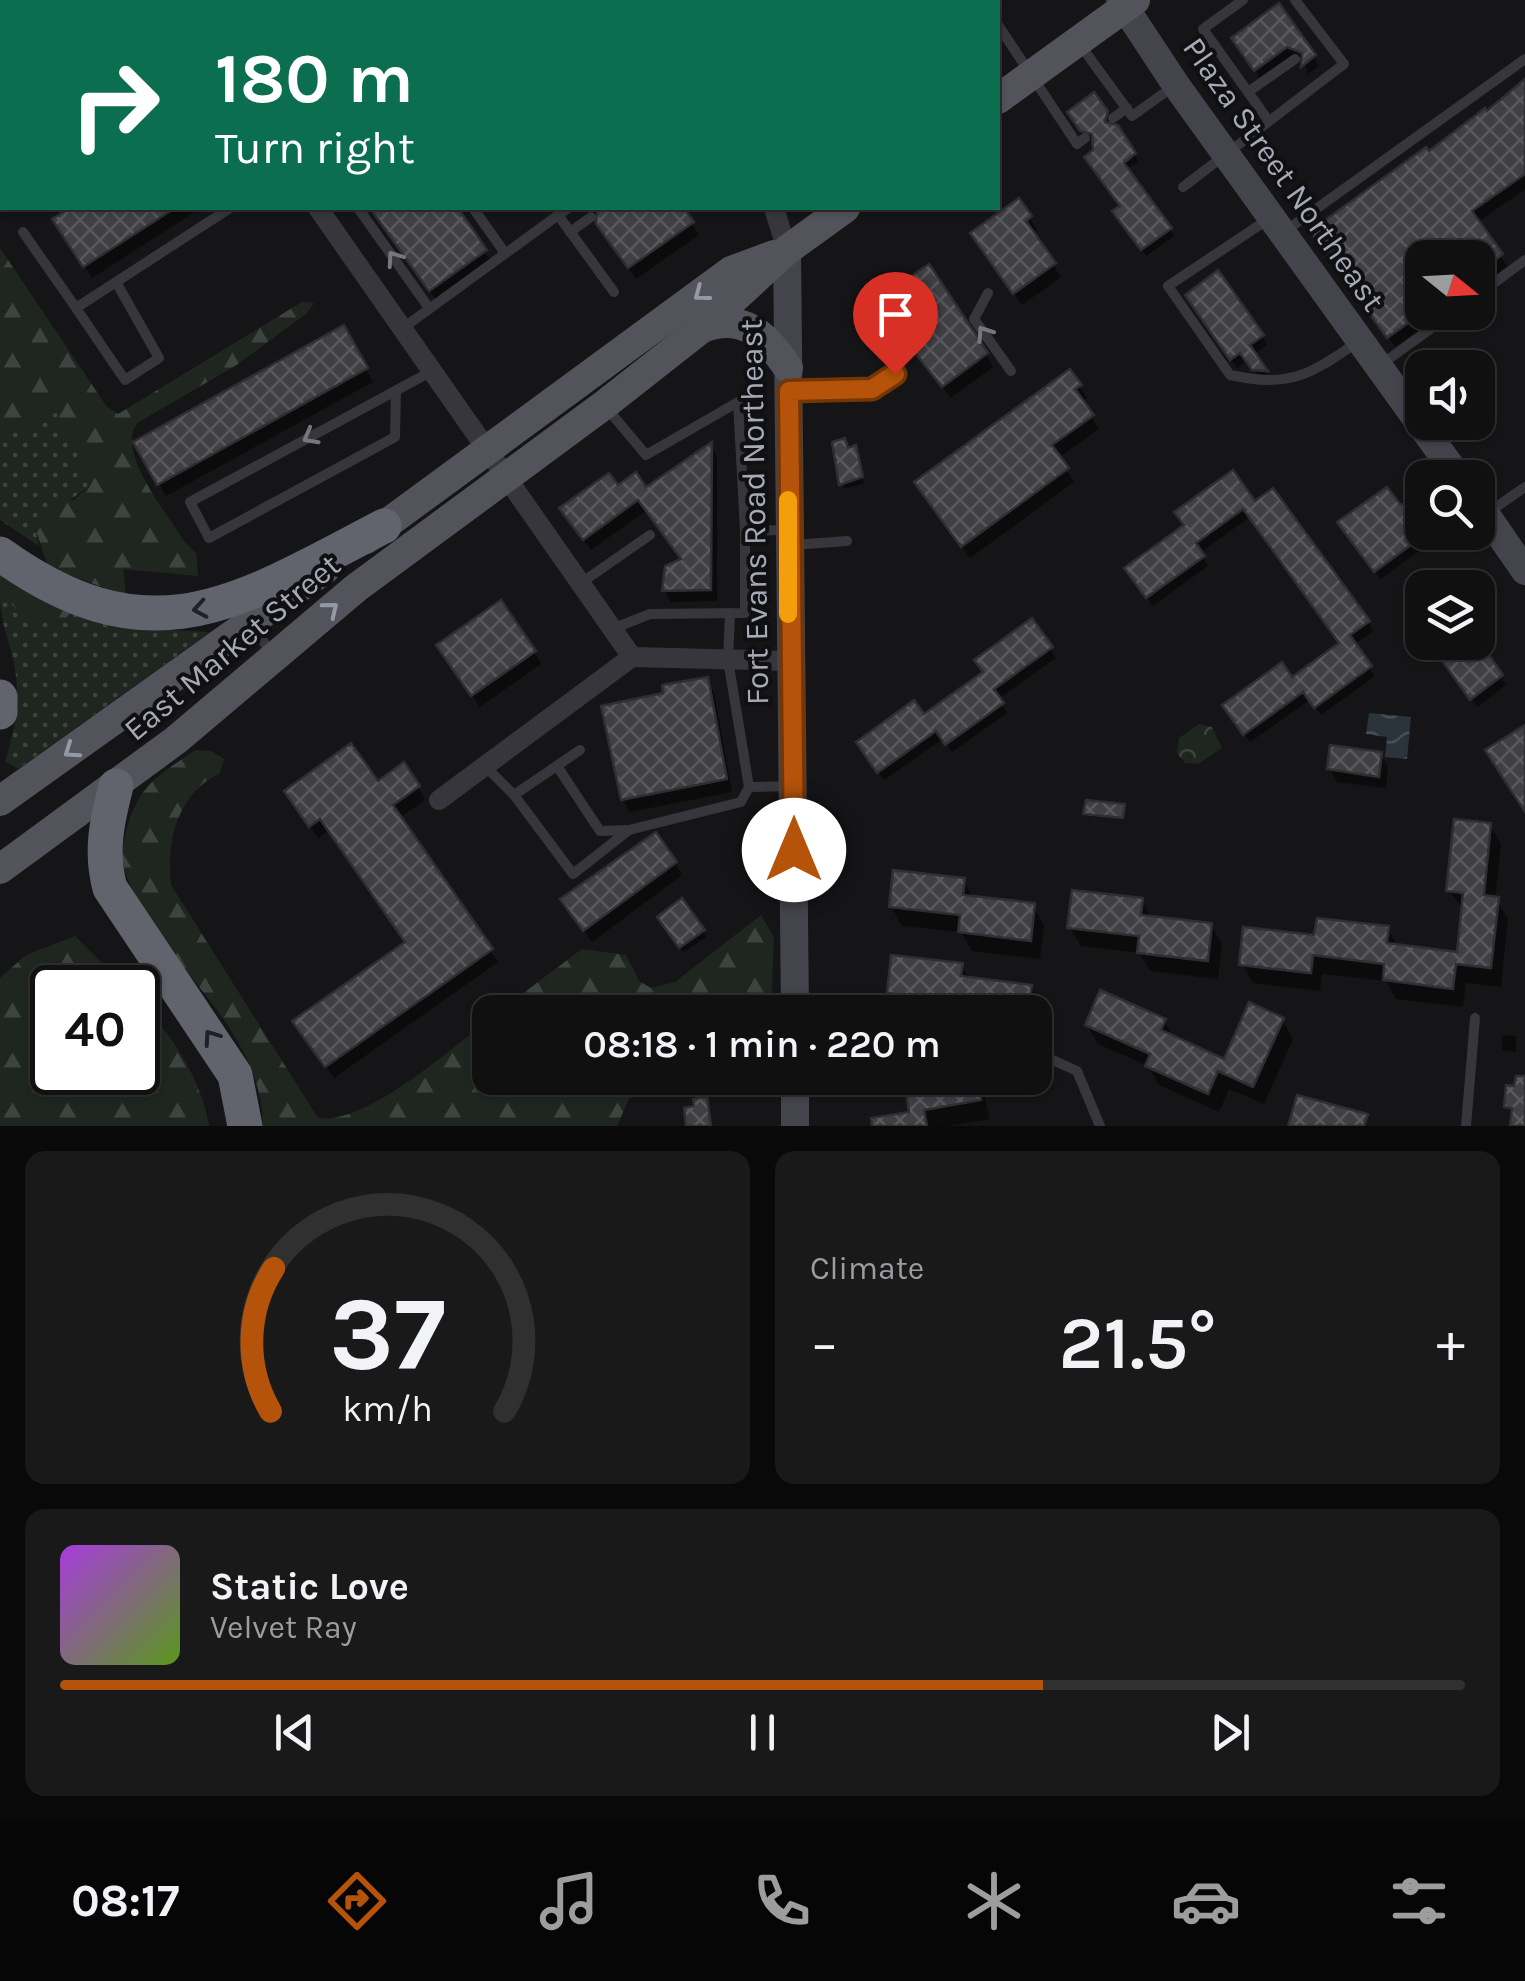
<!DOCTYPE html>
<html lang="en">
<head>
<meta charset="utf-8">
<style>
	body { margin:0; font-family:Karla,sans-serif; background:#19191a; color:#f1f3f6; height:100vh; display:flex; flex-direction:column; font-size:38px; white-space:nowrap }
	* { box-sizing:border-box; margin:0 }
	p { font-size:32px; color:#9c9d9f }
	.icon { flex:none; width:55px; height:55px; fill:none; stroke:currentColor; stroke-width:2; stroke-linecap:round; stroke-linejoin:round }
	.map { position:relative; height:1126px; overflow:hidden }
	.details { display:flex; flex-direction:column; gap:25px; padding:25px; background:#090909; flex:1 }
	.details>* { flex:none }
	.top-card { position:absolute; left:0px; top:0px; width:1000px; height:210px; box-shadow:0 2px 8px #0004,0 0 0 2px #303031; background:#0b6e4f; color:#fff; overflow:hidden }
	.needle { width:65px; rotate:108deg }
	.tools { position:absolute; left:1405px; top:240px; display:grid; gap:20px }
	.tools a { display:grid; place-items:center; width:90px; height:90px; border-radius:20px; background:#101011; box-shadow:0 2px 8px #0004,0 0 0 2px #303031; font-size:50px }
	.speed { position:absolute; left:30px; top:965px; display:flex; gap:20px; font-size:50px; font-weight:700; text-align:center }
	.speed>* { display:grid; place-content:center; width:130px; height:130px; border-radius:50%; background:#101011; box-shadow:0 2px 8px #0004,0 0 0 2px #303031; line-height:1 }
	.speed .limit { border:5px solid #111; border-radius:15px; background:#fff; color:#111 }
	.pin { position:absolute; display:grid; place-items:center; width:85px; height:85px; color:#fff; margin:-102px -42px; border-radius:50% 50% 50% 0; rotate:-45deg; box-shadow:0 0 10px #0007 }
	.pin .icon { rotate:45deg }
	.me { position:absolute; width:110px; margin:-55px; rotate:0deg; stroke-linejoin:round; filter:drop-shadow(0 0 8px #0008) }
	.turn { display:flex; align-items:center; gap:35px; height:210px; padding:0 50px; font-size:45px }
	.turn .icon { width:130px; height:130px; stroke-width:2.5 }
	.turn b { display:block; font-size:70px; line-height:85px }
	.big { font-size:75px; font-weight:600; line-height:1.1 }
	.details .tile { flex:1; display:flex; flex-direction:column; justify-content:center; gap:15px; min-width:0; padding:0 35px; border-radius:20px; background:#19191a }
	.details .dial { align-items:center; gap:0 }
	.dial svg { height:260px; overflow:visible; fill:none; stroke:#303031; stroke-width:7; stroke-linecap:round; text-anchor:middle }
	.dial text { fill:#f1f3f6; stroke:none }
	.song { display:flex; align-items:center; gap:30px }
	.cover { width:120px; height:120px; border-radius:15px; background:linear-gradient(135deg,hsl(280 70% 55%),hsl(90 70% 35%)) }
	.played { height:10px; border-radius:5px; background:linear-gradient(90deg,#b45309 70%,#303031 70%) }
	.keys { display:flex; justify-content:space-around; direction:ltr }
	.heat { display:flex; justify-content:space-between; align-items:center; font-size:55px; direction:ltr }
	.details .tiles { flex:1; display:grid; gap:25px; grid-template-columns:1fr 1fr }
	.tile:last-child { grid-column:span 2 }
	.trip { position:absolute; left:472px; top:995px; width:580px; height:100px; border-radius:20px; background:#101011; box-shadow:0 2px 8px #0004,0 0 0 2px #303031; font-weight:600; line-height:100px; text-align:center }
	.menu { display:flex; height:160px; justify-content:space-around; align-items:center; background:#060607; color:#9c9d9f }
	.menu .icon { width:70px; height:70px }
	.menu .active { color:#b45309 }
	.menu b { font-size:45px; color:#f1f3f6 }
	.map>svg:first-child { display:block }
</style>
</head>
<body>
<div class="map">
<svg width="1525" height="1126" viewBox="0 0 1525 1126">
	<defs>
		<pattern id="grass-dots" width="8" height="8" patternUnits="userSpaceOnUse" patternTransform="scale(2.5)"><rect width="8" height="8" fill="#1f2620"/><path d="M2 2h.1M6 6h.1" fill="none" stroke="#3d433e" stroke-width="1.8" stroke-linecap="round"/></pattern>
		<pattern id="forest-firs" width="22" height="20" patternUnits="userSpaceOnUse" patternTransform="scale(2.5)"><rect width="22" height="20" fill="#1f2620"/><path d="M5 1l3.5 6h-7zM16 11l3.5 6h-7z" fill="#3d433e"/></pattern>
		<pattern id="park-crowns" width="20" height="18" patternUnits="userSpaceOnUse" patternTransform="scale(2.5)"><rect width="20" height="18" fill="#1f2620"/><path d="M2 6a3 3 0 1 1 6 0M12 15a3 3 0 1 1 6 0" fill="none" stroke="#3d433e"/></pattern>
		<pattern id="water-waves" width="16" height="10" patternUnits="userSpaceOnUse" patternTransform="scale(2.5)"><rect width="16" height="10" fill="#2b333b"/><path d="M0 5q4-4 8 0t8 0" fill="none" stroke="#474e55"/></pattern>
		<pattern id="building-cross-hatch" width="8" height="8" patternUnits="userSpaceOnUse" patternTransform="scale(2.5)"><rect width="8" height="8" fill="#3f3f44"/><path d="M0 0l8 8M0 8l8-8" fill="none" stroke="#58585d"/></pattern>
	</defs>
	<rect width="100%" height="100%" fill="#151517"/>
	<g fill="url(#grass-dots)">
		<polygon points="57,412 77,438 78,464 90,485 35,527 39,546 0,520 0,429 19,430"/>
		<path d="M0,591L24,618L71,612L152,629L210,632L18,769L5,761C14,734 19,705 16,676C12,643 0,629 0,591Z"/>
	</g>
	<g fill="url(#forest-firs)">
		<path d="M0,248L107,407L118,414L302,302L314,303L306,314L235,366L137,423C116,453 167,513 184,541L196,553L198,576L123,569L126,596L48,567L35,527L53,501L74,500L90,485L78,464L77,438L64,434L57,412L19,430L0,429Z"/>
		<polygon points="0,570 71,612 61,624 24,618 0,591"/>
		<path d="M195,750L211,751L224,759L220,773C177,794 166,841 171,885L318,1118C367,1125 451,1048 490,1019V1078H657L629,1099L617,1126H263C262,1020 148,957 124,867C119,847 130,811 142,794C154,776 177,763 195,750Z"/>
		<polygon points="761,915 774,937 771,1012 498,1012 582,949 626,955 639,981 651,988 675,982"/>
		<path d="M75,936L126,987L52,988V1072H138V999C170,1032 202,1080 209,1126H0V978L26,955Z"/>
	</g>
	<polygon fill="url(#park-crowns)" points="1199,724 1212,727 1222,748 1198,764 1185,763 1177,753 1179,738"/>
	<polygon fill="url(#water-waves)" points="1369,713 1411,717 1407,759 1385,757 1387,737 1366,734"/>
	<g fill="#0007">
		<polygon points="63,0 144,0 60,2"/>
		<polygon points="362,0 603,0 605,2 359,2"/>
		<polygon points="882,0 913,0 915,2 884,2"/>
		<polygon points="927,0 963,0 965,2 924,2"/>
		<polygon points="1278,7 1319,66 1308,74 1304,60 1293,56 1261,78 1239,48"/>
		<polygon points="1525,82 1525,189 1477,223 1507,266 1478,288 1478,258 1422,258 1422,312 1443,312 1395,347 1320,242"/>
		<polygon points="1106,112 1109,126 1117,127 1138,161 1126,170 1174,236 1146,256 1119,219 1123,207 1096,151 1095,139 1086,138 1070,113"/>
		<polygon points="1019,201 1037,230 1032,234 1061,277 1022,305 980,246"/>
		<polygon points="73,208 201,208 92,278 55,219"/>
		<polygon points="371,208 455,208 492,263 438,302"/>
		<polygon points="591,208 603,208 609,216 621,208 681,208 699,235 636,279 595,221"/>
		<polygon points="1193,304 1262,336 1267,345 1254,354 1270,379 1260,379 1247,360 1237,368"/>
		<polygon points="882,310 986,355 993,367 951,398"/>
		<polygon points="343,328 373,382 166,496 137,443"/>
		<polygon points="1079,386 1087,398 1081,402 1099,429 1058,458 1074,482 970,558 917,483"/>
		<polygon points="835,444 848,450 855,448 864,483 844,489"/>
		<polygon points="711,445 717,456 717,601 671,602 664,591 683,561 647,510 591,550 569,520 617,488 646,491"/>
		<polygon points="1255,504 1368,622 1373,631 1354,645 1375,676 1321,715 1310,700 1250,742 1231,715 1292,680 1341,645 1250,517 1200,553 1208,566 1153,606 1133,577 1186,526"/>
		<polygon points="1399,506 1412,509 1417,518 1414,529 1426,546 1381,579 1345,531"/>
		<polygon points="1032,621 1056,658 998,699 1007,713 952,752 943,739 884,780 864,752 985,674"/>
		<polygon points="1430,642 1477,642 1506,685 1477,707"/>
		<polygon points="534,652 541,664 480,707 447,658"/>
		<polygon points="707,680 714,692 732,792 630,812 623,799 666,695"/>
		<polygon points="1381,754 1388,767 1386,788 1337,782 1330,769"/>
		<polygon points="377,784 418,787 425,800 399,818 498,962 334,1078 303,1034 408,943 329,830 318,838 294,804"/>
		<polygon points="1490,825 1501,844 1495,899 1508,918 1501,987 1466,983 1463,1007 1396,999 1386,981 1322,974 1320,991 1253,983 1242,964 1317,937 1387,928 1398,947 1460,954 1464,910 1449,891"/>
		<polygon points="675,863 682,875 592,942 570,912"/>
		<polygon points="963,880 974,899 1033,906 1044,925 1040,959 972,951 961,932 902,926 891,906"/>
		<polygon points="1141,900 1152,919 1211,925 1222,944 1218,979 1150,971 1140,953 1081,946 1070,927"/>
		<polygon points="663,923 703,931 706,937 684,952"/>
		<polygon points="962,966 970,980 1031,987 1042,1006 1037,1040 1035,1012 900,1011 889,992"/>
		<polygon points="1282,1020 1293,1039 1264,1104 1229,1089 1219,1112 1159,1085 1148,1066 1098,1044 1087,1025 1164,1021 1175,1040 1226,1062"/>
		<polygon points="1502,1035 1516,1036 1516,1052 1502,1050"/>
		<polygon points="980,1078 990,1119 948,1126 890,1126 912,1114 906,1079"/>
	</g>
	<g fill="url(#building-cross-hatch)" stroke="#2f2f33" stroke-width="2.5">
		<polygon points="1279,3 1316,55 1301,67 1302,53 1287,47 1254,71 1231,38"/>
		<polygon points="1525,79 1525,174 1472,211 1503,254 1478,273 1478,258 1422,258 1422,313 1387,338 1310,231 1426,147 1429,151 1485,108 1487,111"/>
		<polygon points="1094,92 1108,111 1105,122 1118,125 1136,153 1124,163 1172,228 1141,250 1112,211 1120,206 1084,157 1093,150 1092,134 1080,131 1067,112"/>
		<polygon points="1019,198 1032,216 1026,221 1056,263 1013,294 970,233"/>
		<polygon points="69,208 175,208 83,267 52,219"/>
		<polygon points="370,208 458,208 487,250 429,291"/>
		<polygon points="584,208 684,208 694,222 628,268 596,224 597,211"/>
		<polygon points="929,264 988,353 942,387 871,297 903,274 907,279"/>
		<polygon points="1218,270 1264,335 1250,345 1268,371 1252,370 1240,353 1230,360 1185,295"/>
		<polygon points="344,325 368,368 157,485 133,442"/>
		<polygon points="1070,369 1082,385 1075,389 1094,415 1052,445 1069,468 961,547 914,482"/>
		<polygon points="845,438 848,448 856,445 863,477 839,485 832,442"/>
		<polygon points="712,442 711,590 662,591 665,566 681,559 638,500 583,540 559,508 609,473 618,485 636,472 646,487"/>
		<polygon points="1233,470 1255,501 1273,488 1370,621 1350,635 1372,666 1314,708 1303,692 1243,735 1222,705 1282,662 1292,677 1339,643 1286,569 1243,509 1196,543 1205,556 1146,598 1124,568 1184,525 1174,512"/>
		<polygon points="1387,487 1400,504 1413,507 1410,520 1423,536 1374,572 1337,522"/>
		<polygon points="501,600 536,651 471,696 436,645"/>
		<polygon points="1032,618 1053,647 994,689 1004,703 945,745 936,731 877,773 856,742 914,700 924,714 983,672 974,660"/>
		<polygon points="1429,642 1480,642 1503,675 1470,700"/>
		<polygon points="708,677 727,779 621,800 601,706 663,693 662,685"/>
		<polygon points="1525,725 1525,812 1485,750"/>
		<polygon points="351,743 378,781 404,762 420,786 393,805 493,949 325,1067 292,1021 405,942 320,819 309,827 284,791"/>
		<polygon points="1330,745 1382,752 1379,777 1327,769"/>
		<polygon points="1086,800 1125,804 1123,818 1083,814"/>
		<polygon points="1454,819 1491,823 1484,895 1499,897 1491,968 1456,964 1453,989 1383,980 1384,964 1313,955 1311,973 1239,965 1243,927 1314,935 1317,918 1389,926 1387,943 1457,952 1463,893 1446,891"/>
		<polygon points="656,832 677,862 583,931 560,899"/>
		<polygon points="893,870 965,878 963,895 1035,903 1031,941 958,932 960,915 889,907"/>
		<polygon points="1072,890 1143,898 1141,915 1212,923 1208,961 1137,953 1139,936 1067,928"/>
		<polygon points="682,898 705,930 679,948 657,917"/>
		<polygon points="891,955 963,963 961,976 1032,985 1028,1012 956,1012 958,1001 887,993"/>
		<polygon points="1100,990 1166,1019 1161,1030 1224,1059 1249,1002 1284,1018 1253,1087 1218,1071 1208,1094 1145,1066 1150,1054 1085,1025"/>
		<polygon points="1516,1076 1525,1076 1525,1126 1510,1126 1512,1108 1504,1107 1506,1085 1514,1086"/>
		<polygon points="904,1078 978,1078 981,1100 924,1110 927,1126 872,1126 871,1118 909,1112"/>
		<polygon points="1297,1095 1368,1114 1364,1126 1288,1126"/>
		<polygon points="707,1097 711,1126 686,1126 684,1108 694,1106 693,1099"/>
	</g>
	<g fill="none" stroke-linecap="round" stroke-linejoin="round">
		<g stroke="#36363c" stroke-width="10">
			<polyline points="979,0 981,2"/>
			<polyline points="1243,0 1203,29 1268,120"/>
			<polyline points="312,2 315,0"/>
			<polyline points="734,2 738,0"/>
			<polyline points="825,2 832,0"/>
			<polyline points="998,25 1077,144 1085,138"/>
			<polyline points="1081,46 1132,116 1174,86"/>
			<polyline points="1248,92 1295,59"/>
			<polyline points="1113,118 1127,108"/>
			<polyline points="1183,187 1344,64 1295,0"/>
			<polyline points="358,208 429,308"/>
			<polyline points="473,208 505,253"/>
			<polyline points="558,215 614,292"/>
			<path d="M1267,220L1168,286L1230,375C1292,388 1309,375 1359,341"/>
			<polyline points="23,232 76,308"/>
			<polyline points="570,232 591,217"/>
			<polyline points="1284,232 1525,59"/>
			<polyline points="116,282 159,358 125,380 76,308 230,208"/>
			<polyline points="988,293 974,319 1011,371"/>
			<polyline points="1478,295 1525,260"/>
			<polyline points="403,328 568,208"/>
			<polyline points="1379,366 1454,312"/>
			<polyline points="396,391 395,437 209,538 190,502 432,371"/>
			<polyline points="791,391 872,389 895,374"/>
			<polyline points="605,406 646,455 738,402 745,531"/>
			<polyline points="1489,512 1525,487"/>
			<polyline points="793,545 847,541"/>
			<polyline points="581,583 650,535"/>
			<polyline points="730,613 728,660 749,787 792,786"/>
			<polyline points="251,624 273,655"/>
			<polyline points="612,629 650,614 745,613 745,531 787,530"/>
			<polyline points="485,766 514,795 580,750"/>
			<polyline points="557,766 600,831 629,830"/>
			<polyline points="514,795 573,874 629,830 741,802 749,787"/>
			<polyline points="1035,1052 1077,1071 1100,1126"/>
			<polyline points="1466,1126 1475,1018"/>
		</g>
		<g stroke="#36363c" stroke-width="20">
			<polyline points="643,0 645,2"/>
			<polyline points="215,2 222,0"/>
			<polyline points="0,135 2,135"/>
			<polyline points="318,208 632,657 789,661"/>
			<polyline points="774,208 787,250"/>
			<polyline points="439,800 632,657"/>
		</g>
		<g stroke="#44454c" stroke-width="28">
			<polyline points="1120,0 1176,85 1459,478"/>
			<polyline points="787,250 795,1012"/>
			<polyline points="1478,503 1525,571"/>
			<polyline points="795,1078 795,1126"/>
		</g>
		<g stroke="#52535b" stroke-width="30">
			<polyline points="998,99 1135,0"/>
			<path d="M702,328C743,312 766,335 788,368"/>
			<polyline points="366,539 731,271 774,255"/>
			<polyline points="0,801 325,569"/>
			<polyline points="0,869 176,740 356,588 604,405 702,328 787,250 845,208"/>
		</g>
		<g stroke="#62646d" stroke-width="35">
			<path d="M0,554C152,663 238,602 384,526"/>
			<polyline points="0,697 0,712"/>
			<path d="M116,786C107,821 100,852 110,888L235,1075L245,1126"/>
		</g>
	</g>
	<defs><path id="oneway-chevron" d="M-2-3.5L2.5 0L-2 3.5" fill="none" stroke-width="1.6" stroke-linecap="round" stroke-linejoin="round" transform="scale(2.5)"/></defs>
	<g stroke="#747680">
		<use href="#oneway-chevron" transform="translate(394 258) rotate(-125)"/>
		<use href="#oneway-chevron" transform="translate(984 333) rotate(-124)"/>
		<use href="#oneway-chevron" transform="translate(310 437) rotate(151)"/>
	</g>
	<g stroke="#9599a5">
		<use href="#oneway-chevron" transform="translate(701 294) rotate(143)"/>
		<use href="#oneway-chevron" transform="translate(331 609) rotate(-39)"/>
		<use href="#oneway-chevron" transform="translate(71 751) rotate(145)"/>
	</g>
	<g stroke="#202124">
		<use href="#oneway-chevron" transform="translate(200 609) rotate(170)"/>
		<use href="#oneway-chevron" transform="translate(211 1037) rotate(-125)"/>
	</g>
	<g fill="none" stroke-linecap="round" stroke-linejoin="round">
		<defs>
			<polyline id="route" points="794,850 789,391 872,389 895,374"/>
		</defs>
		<use href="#route" stroke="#753606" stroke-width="25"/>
		<use href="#route" stroke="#b45309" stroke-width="18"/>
		<polyline stroke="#f59e0b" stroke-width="18" points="788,500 788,614"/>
	</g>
	<g text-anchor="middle" stroke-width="8" stroke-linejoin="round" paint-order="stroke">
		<g font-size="32" fill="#a6aab7" stroke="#101012">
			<text transform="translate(1284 174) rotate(55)" y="11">Plaza Street Northeast</text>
			<text transform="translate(754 512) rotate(-91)" y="11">Fort Evans Road Northeast</text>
			<text transform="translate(232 647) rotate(-40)" y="11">East Market Street</text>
		</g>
	</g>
</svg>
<div class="tools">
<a><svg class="needle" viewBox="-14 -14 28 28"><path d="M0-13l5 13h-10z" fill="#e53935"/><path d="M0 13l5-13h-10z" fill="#9c9d9f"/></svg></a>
<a><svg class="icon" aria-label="sound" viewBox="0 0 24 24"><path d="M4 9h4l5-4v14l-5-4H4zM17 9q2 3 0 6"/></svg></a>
<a><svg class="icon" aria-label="search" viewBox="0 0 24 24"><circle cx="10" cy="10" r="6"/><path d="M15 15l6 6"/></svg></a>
<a><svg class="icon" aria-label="layers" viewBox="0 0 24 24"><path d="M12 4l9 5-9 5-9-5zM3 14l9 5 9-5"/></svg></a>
</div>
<div class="speed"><div class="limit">40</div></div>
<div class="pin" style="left:895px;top:374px;background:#d93025"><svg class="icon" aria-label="arrive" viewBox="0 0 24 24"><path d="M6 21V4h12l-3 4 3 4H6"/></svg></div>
<svg class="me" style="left:794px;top:850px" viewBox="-20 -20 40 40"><circle r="19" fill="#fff"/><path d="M0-13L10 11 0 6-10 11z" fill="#b45309"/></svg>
<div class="trip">08:18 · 1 min · 220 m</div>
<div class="top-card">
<div class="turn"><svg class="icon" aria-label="right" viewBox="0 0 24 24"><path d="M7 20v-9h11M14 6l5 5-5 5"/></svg><div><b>180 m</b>Turn right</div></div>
</div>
</div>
<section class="details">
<div class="tiles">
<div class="tile dial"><svg viewBox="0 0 100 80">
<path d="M14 69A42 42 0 1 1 86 69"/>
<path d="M14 69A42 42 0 0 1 15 25" stroke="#b45309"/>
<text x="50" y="56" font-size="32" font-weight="700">37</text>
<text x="50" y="72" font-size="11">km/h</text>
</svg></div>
<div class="tile"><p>Climate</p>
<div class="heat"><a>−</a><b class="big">21.5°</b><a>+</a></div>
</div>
<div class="tile">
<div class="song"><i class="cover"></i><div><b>Static Love</b><p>Velvet Ray</p></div></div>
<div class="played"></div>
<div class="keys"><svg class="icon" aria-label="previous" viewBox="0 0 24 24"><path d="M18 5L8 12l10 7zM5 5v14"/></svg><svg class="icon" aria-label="pause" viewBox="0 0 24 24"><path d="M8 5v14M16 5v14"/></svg><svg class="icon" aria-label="next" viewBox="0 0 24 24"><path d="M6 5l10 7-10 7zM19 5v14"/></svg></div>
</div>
</div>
</section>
<nav class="menu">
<b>08:17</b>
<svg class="icon active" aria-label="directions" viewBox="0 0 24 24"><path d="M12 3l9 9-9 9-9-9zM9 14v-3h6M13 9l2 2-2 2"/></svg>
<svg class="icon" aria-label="music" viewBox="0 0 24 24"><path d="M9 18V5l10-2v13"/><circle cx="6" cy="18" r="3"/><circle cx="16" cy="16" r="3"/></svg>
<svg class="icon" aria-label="phone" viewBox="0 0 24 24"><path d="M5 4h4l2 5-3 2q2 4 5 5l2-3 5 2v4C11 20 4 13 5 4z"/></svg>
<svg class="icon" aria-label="climate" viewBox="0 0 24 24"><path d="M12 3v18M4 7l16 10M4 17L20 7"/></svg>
<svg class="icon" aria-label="car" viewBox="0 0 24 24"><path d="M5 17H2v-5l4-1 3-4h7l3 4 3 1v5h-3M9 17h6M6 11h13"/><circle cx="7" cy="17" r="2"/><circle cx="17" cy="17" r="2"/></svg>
<svg class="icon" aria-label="filters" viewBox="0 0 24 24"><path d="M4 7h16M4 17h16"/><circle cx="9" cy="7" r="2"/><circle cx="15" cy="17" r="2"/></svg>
</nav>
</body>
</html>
